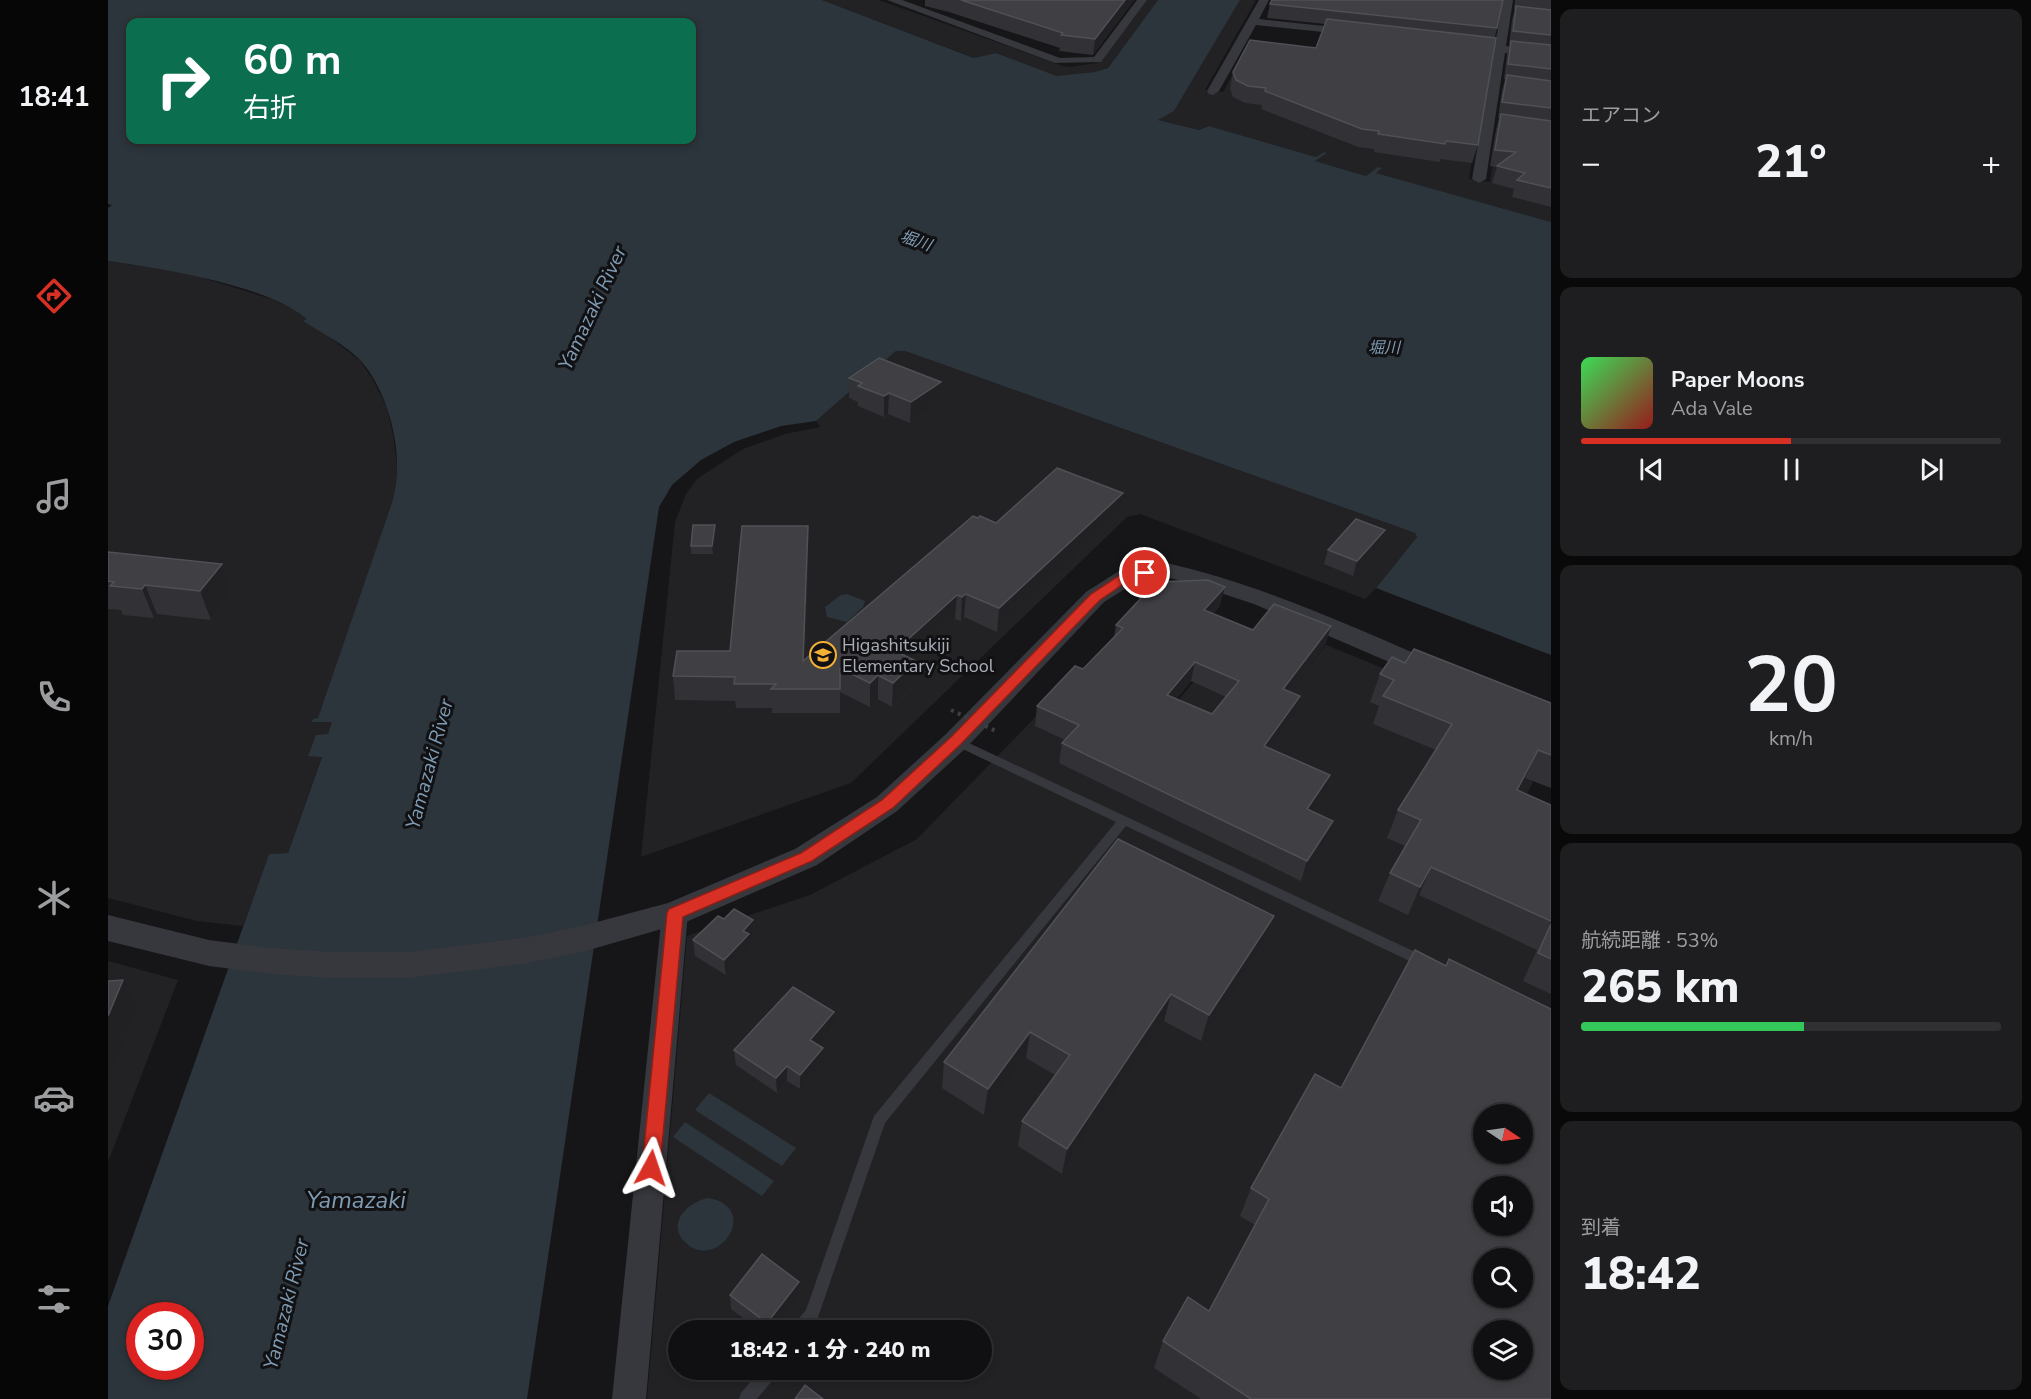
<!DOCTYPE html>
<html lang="ja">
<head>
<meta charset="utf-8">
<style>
	body { margin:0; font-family:"Nunito Sans","Noto Sans JP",sans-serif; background:#1e1e20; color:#f1f3f6; height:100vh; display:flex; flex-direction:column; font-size:22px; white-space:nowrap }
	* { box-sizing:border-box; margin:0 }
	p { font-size:20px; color:#9c9d9f }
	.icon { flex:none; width:33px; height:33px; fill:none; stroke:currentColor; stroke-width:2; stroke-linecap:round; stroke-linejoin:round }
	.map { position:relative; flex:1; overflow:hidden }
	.side { display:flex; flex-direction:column; gap:9px; padding:9px; background:#09090a; width:480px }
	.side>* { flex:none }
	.banner { position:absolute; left:18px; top:18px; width:570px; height:126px; border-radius:12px; box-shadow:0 3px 9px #0003,0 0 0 2px #303032; background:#0b6e4f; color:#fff; overflow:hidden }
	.needle { width:39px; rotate:103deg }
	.buttons { position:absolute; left:1365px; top:1104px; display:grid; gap:12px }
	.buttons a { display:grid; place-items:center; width:60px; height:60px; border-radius:50%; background:#101012; box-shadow:0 3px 9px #0003,0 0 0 2px #303032; font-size:30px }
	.speed { position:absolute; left:18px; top:1302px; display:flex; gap:12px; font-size:30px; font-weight:700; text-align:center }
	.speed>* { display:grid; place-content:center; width:78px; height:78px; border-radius:50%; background:#101012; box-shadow:0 3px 9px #0003,0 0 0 2px #303032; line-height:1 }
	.speed .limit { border:9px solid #d22; background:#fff; color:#111 }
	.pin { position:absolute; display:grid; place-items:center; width:51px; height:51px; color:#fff; margin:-26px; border:3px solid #fff; border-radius:50%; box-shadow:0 2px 6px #0007 }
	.me { position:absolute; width:66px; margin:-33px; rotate:5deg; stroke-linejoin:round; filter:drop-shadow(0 0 4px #0008) }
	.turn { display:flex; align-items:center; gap:21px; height:126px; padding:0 18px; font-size:27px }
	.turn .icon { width:78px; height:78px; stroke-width:2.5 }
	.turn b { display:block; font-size:42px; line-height:51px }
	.big { font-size:45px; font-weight:800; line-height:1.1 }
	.side .widget { flex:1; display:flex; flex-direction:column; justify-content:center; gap:9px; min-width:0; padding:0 21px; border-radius:12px; background:#1e1e20 }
	.side .dial { align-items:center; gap:0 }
	.dial b { font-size:78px; line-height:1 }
	.song { display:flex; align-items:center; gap:18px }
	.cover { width:72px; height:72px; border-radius:9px; background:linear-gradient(135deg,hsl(130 70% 55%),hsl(0 70% 35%)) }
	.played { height:6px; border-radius:3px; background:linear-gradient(90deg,#d93025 50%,#303032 50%) }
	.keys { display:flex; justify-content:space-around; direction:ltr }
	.heat { display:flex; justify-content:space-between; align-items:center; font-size:33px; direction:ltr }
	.charge { height:9px; border-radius:4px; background:linear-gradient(90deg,#34c759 53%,#303032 0) }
	.trip { position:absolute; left:560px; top:1320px; width:324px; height:60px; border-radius:30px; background:#101012; box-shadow:0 3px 9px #0003,0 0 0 2px #303032; font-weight:800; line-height:60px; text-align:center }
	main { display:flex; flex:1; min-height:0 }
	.tabs { display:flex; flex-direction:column; width:108px; justify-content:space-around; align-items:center; background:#060607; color:#9c9d9f }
	.tabs .icon { width:42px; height:42px }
	.tabs .current { color:#d93025 }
	.tabs b { font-size:27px; color:#f1f3f6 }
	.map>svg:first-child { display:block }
</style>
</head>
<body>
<main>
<nav class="tabs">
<b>18:41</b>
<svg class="icon current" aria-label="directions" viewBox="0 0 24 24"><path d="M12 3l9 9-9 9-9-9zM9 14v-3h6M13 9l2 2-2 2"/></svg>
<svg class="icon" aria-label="music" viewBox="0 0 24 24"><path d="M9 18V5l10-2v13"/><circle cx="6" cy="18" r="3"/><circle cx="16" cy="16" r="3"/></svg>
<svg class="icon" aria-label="phone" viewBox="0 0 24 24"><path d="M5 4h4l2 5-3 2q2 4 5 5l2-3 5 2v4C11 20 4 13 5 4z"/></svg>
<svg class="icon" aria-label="climate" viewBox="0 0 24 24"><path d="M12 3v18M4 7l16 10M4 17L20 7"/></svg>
<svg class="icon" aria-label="car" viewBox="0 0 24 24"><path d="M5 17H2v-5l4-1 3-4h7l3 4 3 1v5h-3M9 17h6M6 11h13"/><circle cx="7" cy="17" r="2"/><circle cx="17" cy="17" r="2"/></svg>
<svg class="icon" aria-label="filters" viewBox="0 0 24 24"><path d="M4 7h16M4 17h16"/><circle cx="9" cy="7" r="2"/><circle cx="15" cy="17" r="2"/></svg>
</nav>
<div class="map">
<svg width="1443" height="1399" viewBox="0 0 1443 1399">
	<rect width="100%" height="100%" fill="#161618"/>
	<g fill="#222225" fill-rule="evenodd">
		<polygon points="714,0 771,0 955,66 962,67 989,63 1039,0 1050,0 1000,68 987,72 961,76 949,76 888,53 867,58"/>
		<polygon points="1132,0 1148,0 1097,90 1115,92 1141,44 1376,84 1361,179 1382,182 1390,126 1443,133 1443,222 1267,173 1273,168 1271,167 1258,176 1207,161 1218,153 1216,152 1208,157 1101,126 1091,130 1049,120 1066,111"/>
		<polygon points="0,261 82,274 163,299 189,311 252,361 264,378 279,408 285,435 289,467 286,500 210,719 205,719 204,722 225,722 220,734 200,756 214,756 180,853 161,854 135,926 89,921 0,898"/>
		<polygon points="788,351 797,351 1307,533 1309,537 1268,588 1257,599 1032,514 1019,517 743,783 533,857 567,522 578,494 590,478 635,449 677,434 712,427 708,421"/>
		<path d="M1218,645L1443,736V746L1419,794L1443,805V1399H539L579,936L702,895L809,839L976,667L1066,706L1106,656L1185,688ZM1376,1114H1414V1154H1376ZM1376,1186H1414V1226H1376ZM1376,1258H1414V1298H1376ZM570,1330H873V1370H570ZM1376,1330H1414V1370H1376Z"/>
		<polygon points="0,961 70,980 0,1162"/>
	</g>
	<g fill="#2c353c" fill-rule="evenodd">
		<path d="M0,0H714L866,58L888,53L949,76L987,72L1000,68L1050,0H1132L1066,111L1050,120L1091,130L1101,126L1208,157L1216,152L1219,153L1207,161L1258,176L1270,167L1274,168L1268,173L1443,222V655L1268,588L1309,537L1307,533L797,351H788L708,421L673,426L626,442L593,460L564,485L551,507L419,1399H0V1306L161,854L180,853L214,757L200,756L208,735L220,734L224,722H203L205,719L210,718L285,500C287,489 289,478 289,468C290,433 276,386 252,360C236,344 214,333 195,321L199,319C157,284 54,269 0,261V208L4,205L0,204ZM22,22H584V140H22ZM32,1316H82V1366H32Z"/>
		<polygon points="739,594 757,601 755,607 739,622 719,617 717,607 733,595"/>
		<polygon points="601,1093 688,1148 674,1166 587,1110"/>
		<polygon points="577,1122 666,1181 654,1196 565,1137"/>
		<path d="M601,1198C654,1209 609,1272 578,1243C557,1224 580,1201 601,1198Z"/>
	</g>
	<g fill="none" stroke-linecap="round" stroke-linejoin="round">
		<g fill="#37383d" fill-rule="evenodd">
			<polygon points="848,737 1318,957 1320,961 1318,965 1314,966 1310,965 1018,826 777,1123 709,1320 702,1330 684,1330 686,1324 698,1310 766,1116 1008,822 844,744 843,741"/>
			<polygon points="652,1370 670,1370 668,1376 649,1399 631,1399 633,1393"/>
		</g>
		<g fill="#37383d" fill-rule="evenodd">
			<polygon points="779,0 794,0 952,58 986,57 1029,0 1039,0 993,62 947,63"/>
			<polygon points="1151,0 1161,0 1151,19 1244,29 1249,32 1244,35 1148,25 1111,91 1105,95 1101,94 1099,91"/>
			<polygon points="1395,0 1405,0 1398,46 1443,52 1443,58 1397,53 1378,179 1371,183 1364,179 1386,52 1358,48 1352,45 1358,42 1387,45"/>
			<polygon points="567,903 576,906 580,913 538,1399 504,1399 554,913 558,906"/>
		</g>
		<path fill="#37383d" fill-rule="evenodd" d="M1054,562C1154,584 1247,628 1341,668L1345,674L1341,680L1332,683L1323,680L1146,604L1082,583L1054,576L1028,582L996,602L858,748L789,811L709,865L578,922L474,952L415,964L300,978H223L163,974L101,966L0,941V915L101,940L163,948L223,952H300L415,938L474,926L560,903L687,849L769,797L838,734L978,592L1011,571Z"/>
		<polyline stroke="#3d3f44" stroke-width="4" stroke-dasharray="3 4.5" stroke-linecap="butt" points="843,710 890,732"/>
	</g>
	<g fill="#323236" fill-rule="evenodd">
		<polygon points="817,0 1026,0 985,55 951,51 952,48 841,12 817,6"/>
		<polygon points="1407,0 1443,0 1443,207 1404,197 1406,189 1384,183 1389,167 1382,166 1388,130 1391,118 1390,118 1394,91 1397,79 1396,79 1399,55 1402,45 1401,45 1404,20 1407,9 1406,9"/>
		<polygon points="1162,4 1389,28 1387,37 1370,145 1364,163 1332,159 1332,162 1266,152 1266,149 1250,147 1153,109 1154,105 1137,103 1125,97 1122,89 1125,72 1208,48 1217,24 1159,18"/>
		<polygon points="741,378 831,403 802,423 780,414 776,417 750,406 750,402 741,398"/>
		<polygon points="1011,516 889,632 856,617 853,621 847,619 803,659 808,661 806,685 784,707 770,699 762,707 732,692 732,713 664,713 664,708 628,708 627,701 567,700 565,676 622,651 700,549 697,660 870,518 888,523"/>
		<polygon points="1277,530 1272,544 1245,576 1216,564 1220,550"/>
		<polygon points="607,532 605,554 583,554 583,546"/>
		<polygon points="0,552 114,564 124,592 103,620 49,614 46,618 15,615 13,610 0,609"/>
		<path d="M1112,606L1105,614L1145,630L1223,626L1217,645L1182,692L1186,716L1162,749L1216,795L1204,811L1219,840L1193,881L951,763L954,743L957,740L927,726L929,706L975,669L1006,637L1008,625ZM1083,681L1118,697L1104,714L1068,699Z"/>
		<polygon points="1297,663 1443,703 1443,788 1417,778 1410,791 1443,805 1443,994 1415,981 1429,950 1311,895 1300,915 1270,901 1282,873 1297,846 1279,838 1290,810 1328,750 1265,724 1271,706 1262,702 1272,674"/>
		<polygon points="1166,916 1157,942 1093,1041 1056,1021 954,1174 910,1146 914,1121 947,1075 918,1058 876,1115 834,1088 836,1062"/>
		<polygon points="616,919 645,920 646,936 642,941 642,950 618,975 587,956 585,940"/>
		<polygon points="726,1027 710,1045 715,1063 692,1089 679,1081 669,1093 628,1065 626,1050"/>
		<polygon points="1207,1074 1443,1399 1093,1399 1046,1368 1055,1341 1101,1311 1147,1225 1132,1216 1143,1188"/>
		<polygon points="691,1282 691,1296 664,1330 651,1330 623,1309 622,1295"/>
	</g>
	<g fill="#212124">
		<polygon points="1017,0 1026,0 985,55 987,39"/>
		<polygon points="833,382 831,403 802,423 803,402"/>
		<polygon points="781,393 780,414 776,417 776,396"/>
		<polygon points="1015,493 1011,516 889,632 891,608"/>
		<polygon points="607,525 607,532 605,554 604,546"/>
		<polygon points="700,526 700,549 696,685 695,661"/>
		<polygon points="1277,530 1272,544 1245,576 1249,561"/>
		<polygon points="114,564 124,592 103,620 92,591"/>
		<polygon points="37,585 49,614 46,618 34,589"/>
		<polygon points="1117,587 1112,606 1092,629 1096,610"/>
		<polygon points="858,594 856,617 853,621 854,597"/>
		<polygon points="849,595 847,619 786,675 787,651"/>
		<polygon points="1223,626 1217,645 1169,709 1175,689"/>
		<polygon points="808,661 806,685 784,707 785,683"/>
		<polygon points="1087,662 1083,681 1055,715 1059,695"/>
		<polygon points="770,675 770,699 762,707 762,683"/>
		<polygon points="1192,696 1186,716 1150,765 1156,746"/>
		<polygon points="1430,750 1417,778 1396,818 1409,790"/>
		<polygon points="1222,775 1216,795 1193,828 1199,809"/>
		<polygon points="1225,821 1219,840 1193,881 1199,861"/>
		<polygon points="1323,867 1311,895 1300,915 1312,887"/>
		<polygon points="1166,916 1157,942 1093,1041 1101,1015"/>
		<polygon points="645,920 646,936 642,941 642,950 618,975 616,960 635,931"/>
		<polygon points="15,980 29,1007 0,1080 0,1016"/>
		<polygon points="1063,994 1056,1021 954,1174 959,1149"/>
		<polygon points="726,1012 726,1027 702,1055 702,1040"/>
		<polygon points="922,1032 918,1058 876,1115 880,1089"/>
		<polygon points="715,1048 715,1063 692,1089 692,1075"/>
		<polygon points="679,1066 679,1081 669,1093 668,1078"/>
		<polygon points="691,1282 691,1296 664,1330 659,1330 659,1323"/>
	</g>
	<g fill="#3f3f44" stroke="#4f5156" stroke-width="1.5" fill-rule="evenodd">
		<polygon points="853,0 1017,0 987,39 953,35 955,33"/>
		<polygon points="1164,0 1395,0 1389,28 1162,4"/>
		<polygon points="1408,6 1443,10 1443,35 1405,31"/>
		<polygon points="1219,19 1388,38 1370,145 1338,141 1337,144 1270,134 1271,131 1254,129 1157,91 1158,88 1140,86 1128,80 1125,72 1142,40 1208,48"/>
		<polygon points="1403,41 1443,45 1443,69 1400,64"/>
		<polygon points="1399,75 1443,81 1443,108 1394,102"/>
		<polygon points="1393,114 1443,121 1443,188 1409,180 1417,173 1389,166 1408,152 1387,150"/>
		<polygon points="771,358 833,382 803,402 781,393 776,396 750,386 754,383 741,378"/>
		<polygon points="949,468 1015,493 891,608 858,594 854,597 849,595 787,651 808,661 785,683 770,675 762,683 732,668 732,689 663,689 668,684 626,684 627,677 565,676 569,651 622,651 634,526 700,526 695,661 865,516 870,518 872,516 888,523"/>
		<polygon points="1248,519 1277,530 1249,561 1220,550"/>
		<polygon points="585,525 607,525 604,546 583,546"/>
		<polygon points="0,552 114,564 92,591 37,585 34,589 2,586 6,582 0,581"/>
		<path d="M1100,580L1117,587L1096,610L1145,630L1166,604L1223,626L1175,689L1192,696L1156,746L1222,775L1199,809L1225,821L1199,861L954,743L971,725L929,706L967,666L975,669L1015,628L1008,625L1048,582ZM1087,662L1131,681L1104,714L1059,695Z"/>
		<polygon points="1306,649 1443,703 1443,755 1430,750 1409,790 1443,805 1443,921 1323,867 1312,887 1282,873 1313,820 1290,810 1344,724 1275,696 1286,680 1272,674 1284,657 1297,663"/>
		<polygon points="1010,839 1166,916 1101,1015 1063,994 959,1149 914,1121 962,1055 922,1032 880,1089 836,1062"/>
		<polygon points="626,909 645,920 635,931 641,934 616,960 585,940 610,916 616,919"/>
		<polygon points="1443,924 1443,959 1430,953"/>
		<path d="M1307,950L1338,966L1341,959L1443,1009V1399H1143L1055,1341L1080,1297L1101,1311L1161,1199L1143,1188L1207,1074L1233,1088ZM1376,1114H1414V1154H1376ZM1376,1186H1414V1226H1376ZM1376,1258H1414V1298H1376ZM1376,1330H1414V1370H1376Z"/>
		<polygon points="15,980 0,1016 0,981"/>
		<polygon points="685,987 726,1012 702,1040 715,1048 692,1075 679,1066 668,1078 626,1050"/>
		<polygon points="654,1254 691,1282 659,1323 622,1295"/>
		<polygon points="697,1385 715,1399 687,1399"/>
	</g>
	<polygon fill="#d93025" stroke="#8d1f18" stroke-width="1.5" points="1037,569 1043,573 1041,575 1023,579 992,600 853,744 785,808 704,861 575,917 552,1168 549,1174 543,1176 536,1174 534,1168 559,913 561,909 693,853 774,800 843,737 983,594 1015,573"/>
	<defs>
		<symbol id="school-ring" viewBox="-11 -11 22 22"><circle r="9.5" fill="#111113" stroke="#f2b134" stroke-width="1.5"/><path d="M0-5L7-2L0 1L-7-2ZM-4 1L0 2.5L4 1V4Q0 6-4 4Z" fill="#f2b134"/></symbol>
	</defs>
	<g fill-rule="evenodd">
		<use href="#school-ring" x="700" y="640" width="30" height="30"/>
	</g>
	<g text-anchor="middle" stroke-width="6" stroke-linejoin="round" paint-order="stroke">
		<g font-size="16" font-style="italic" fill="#7f9bb3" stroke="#111113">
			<text transform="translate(808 240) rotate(19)" y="6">堀川</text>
			<text x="1276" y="353">堀川</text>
		</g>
		<g font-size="18" fill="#a8adb8" stroke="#111113" text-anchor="start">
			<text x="734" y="651">Higashitsukiji<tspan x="734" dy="21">Elementary School</tspan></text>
		</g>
		<g font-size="20" font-style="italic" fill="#7f9bb3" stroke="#111113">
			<text transform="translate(484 308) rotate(-65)" y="7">Yamazaki River</text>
			<text transform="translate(321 764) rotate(-75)" y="7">Yamazaki River</text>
			<text transform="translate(178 1304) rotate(-76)" y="7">Yamazaki River</text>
		</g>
		<g font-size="24" font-style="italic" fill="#7f9bb3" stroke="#111113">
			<text x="248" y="1208">Yamazaki</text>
		</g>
	</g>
</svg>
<div class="buttons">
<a><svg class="needle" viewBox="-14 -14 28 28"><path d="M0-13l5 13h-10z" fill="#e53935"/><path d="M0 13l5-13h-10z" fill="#9c9d9f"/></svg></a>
<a><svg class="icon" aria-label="sound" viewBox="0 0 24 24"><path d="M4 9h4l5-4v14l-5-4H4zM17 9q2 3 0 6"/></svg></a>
<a><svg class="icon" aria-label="search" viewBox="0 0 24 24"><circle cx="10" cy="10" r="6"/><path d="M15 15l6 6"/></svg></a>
<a><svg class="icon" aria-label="layers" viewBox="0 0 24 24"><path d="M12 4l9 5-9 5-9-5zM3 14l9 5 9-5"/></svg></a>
</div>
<div class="speed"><div class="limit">30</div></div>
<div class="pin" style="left:1037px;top:573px;background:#d93025"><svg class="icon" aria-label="arrive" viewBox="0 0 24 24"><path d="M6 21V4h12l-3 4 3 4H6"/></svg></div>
<svg class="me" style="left:543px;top:1168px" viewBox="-20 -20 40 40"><path d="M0-17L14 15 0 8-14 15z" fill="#d93025" stroke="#fff" stroke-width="4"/></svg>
<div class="trip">18:42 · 1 分 · 240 m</div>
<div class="banner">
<div class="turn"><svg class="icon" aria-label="right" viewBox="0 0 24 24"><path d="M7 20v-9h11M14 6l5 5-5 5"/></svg><div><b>60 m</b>右折</div></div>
</div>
</div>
<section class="side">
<div class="widget"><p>エアコン</p>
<div class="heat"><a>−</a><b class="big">21°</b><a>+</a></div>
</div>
<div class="widget">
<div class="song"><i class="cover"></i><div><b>Paper Moons</b><p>Ada Vale</p></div></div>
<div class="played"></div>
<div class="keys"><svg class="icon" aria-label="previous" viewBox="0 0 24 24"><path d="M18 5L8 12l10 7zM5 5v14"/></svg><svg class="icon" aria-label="pause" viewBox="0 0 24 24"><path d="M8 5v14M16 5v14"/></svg><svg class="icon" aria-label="next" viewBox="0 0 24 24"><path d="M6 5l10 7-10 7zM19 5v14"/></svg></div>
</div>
<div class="widget dial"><b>20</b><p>km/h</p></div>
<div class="widget"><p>航続距離 · 53%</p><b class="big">265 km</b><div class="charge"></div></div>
<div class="widget"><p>到着</p><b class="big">18:42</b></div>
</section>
</main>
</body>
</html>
